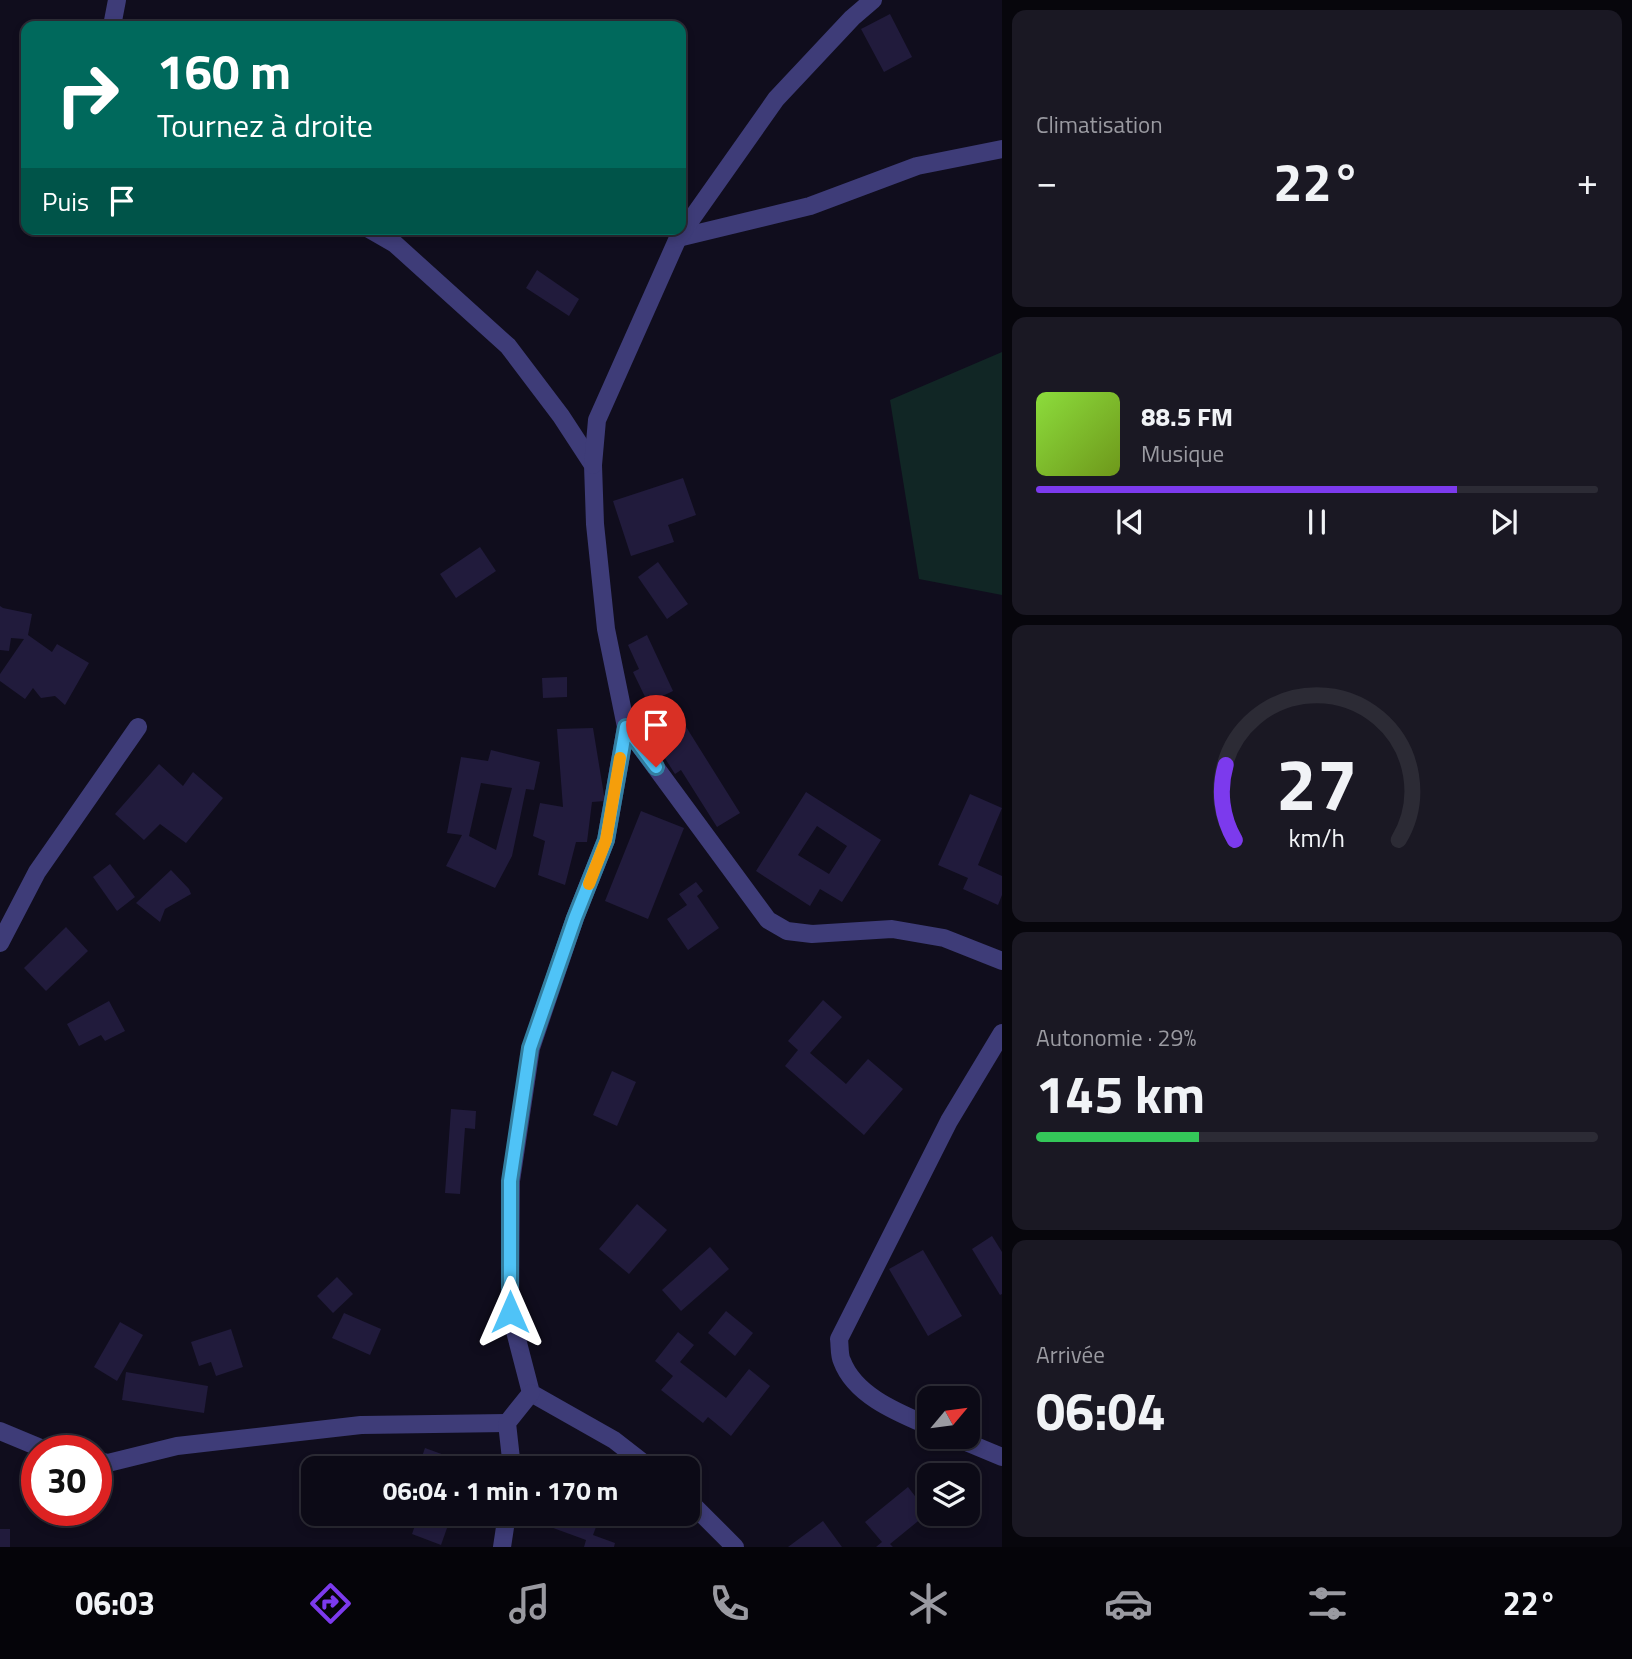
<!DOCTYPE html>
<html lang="fr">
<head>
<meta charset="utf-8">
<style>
	body { margin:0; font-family:"Titillium Web",sans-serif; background:#1a1823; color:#f1f3f6; height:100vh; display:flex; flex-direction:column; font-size:26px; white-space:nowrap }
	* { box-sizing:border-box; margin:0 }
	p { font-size:23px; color:#9a9aa1 }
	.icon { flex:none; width:38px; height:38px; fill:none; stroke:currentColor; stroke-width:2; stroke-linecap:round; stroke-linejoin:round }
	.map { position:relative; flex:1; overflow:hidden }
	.side { display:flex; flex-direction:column; gap:10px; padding:10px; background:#07060c; width:630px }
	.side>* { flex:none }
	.hud { position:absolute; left:21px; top:21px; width:665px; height:214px; border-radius:14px; box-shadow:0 4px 10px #0003,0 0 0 2px #2c2b35; background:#00695c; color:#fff; overflow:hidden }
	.needle { width:46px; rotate:61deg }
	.fabs { position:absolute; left:917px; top:1386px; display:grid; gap:14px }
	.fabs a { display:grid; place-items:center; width:63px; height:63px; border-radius:14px; background:#0c0a16; box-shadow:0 4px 10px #0003,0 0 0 2px #2c2b35; font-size:35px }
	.speed { position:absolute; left:21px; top:1435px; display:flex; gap:14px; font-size:35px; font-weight:700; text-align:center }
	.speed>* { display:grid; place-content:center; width:91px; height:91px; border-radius:50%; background:#0c0a16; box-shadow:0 4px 10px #0003,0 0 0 2px #2c2b35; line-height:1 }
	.speed .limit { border:10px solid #d22; background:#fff; color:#111 }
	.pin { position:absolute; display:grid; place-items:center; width:60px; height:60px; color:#fff; margin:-72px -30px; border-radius:50% 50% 50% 0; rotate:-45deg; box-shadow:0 0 7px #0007 }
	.pin .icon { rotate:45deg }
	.me { position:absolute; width:77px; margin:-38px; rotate:0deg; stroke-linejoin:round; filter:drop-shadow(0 0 5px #0008) }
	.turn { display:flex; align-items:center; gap:24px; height:147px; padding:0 21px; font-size:32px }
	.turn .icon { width:91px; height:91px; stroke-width:2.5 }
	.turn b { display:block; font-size:49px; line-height:60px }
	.then { display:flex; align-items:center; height:66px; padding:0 21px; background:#0003; gap:14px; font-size:26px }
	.big { font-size:52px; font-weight:700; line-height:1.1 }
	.side .widget { flex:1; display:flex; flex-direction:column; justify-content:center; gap:10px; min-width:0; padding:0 24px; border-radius:14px; background:#1a1823 }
	.side .dial { align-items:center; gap:0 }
	.dial svg { height:182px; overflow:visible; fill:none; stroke:#2c2b35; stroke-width:7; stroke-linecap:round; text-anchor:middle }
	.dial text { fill:#f1f3f6; stroke:none }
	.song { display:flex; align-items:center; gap:21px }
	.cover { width:84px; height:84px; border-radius:10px; background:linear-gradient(135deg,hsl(90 70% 55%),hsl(80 70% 35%)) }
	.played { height:7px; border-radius:4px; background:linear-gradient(90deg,#7c3aed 75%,#2c2b35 75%) }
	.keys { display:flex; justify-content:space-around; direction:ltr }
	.heat { display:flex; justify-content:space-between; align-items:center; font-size:38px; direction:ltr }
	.charge { height:10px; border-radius:5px; background:linear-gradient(90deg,#34c759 29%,#2c2b35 0) }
	.trip { position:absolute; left:301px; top:1456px; width:399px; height:70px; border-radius:14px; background:#0c0a16; box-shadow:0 4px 10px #0003,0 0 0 2px #2c2b35; font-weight:700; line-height:70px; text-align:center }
	.tab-bar { display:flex; height:112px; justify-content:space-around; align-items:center; background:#050409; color:#9a9aa1 }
	.tab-bar .icon { width:49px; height:49px }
	.tab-bar .current { color:#7c3aed }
	.tab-bar b { font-size:32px; color:#f1f3f6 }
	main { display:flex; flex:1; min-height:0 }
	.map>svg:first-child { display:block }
</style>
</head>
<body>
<main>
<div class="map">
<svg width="1002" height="1547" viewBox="0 0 1002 1547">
	<rect width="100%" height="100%" fill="#100d1d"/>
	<polygon fill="#112625" points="1002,352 1002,595 919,579 890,400"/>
	<g fill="#211b3c" fill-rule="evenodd">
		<polygon points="890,14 912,57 884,72 861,29"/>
		<polygon points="537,270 579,299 569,316 526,288"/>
		<polygon points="683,478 696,515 668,525 674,542 631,556 613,501"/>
		<polygon points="480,547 496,571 456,598 440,574"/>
		<polygon points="658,562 688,604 667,619 638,577"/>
		<polygon points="0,606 3,608 32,614 28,635 52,652 57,644 89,663 65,705 55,696 41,698 33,688 25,699 0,681 0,674 24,639 11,638 9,651 0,650"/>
		<polygon points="647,635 673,691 648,703 633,672 639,669 628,645"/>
		<polygon points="567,677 567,697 543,698 542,678"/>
		<polygon points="678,714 740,813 717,827 681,770 675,774 659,749 672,740 662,724"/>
		<polygon points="593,728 605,801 592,802 587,842 576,842 565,885 538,875 545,841 533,836 540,803 563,807 557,729"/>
		<path d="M491,750L540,762L534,790L526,789L512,856L495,888L446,866L462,835L447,833L461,757L488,761ZM481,783L512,788L496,850L469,836Z"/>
		<polygon points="159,764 183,786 193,772 223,798 186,843 160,824 144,840 115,814"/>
		<path d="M806,792L881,840L842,902L820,889L810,906L756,871ZM817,826L847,846L829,874L798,855Z"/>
		<polygon points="970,794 1002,808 978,865 1002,876 1002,895 998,905 963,889 968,878 938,865"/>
		<polygon points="641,811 684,828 648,919 605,901"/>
		<polygon points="110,864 135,897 117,911 93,877"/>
		<polygon points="171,870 189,889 191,894 165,909 160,922 136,903"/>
		<polygon points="696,882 703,891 697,896 719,928 688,950 667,919 687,905 679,894"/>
		<polygon points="66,927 88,951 46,991 24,968"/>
		<polygon points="823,1000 842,1017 810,1053 846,1084 868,1059 903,1089 864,1135 785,1066 798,1050 788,1041"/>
		<polygon points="109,1001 125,1031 105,1041 101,1035 79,1046 67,1024"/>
		<polygon points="612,1071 636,1082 617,1126 593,1115"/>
		<polygon points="451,1109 476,1111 475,1129 465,1128 460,1194 445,1193"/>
		<polygon points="637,1204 667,1230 629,1274 599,1249"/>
		<polygon points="992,1236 1002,1252 1002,1294 1000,1295 972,1249"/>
		<polygon points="710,1247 729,1269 681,1311 662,1290"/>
		<polygon points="923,1250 962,1316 928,1336 889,1269"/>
		<polygon points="337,1277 353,1294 333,1313 317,1296"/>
		<polygon points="726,1311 753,1333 735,1356 708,1333"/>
		<polygon points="344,1313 381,1329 370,1355 332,1338"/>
		<polygon points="120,1322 143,1335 117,1381 94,1367"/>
		<polygon points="231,1329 243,1367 216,1376 211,1362 199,1366 191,1342"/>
		<polygon points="678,1332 694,1345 680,1362 726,1398 749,1369 770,1386 731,1436 708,1417 703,1423 661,1390 673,1376 655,1361"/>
		<polygon points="126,1372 208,1386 204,1413 122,1400"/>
		<polygon points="425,1448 469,1464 468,1468 418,1468"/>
		<polygon points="908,1487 928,1513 890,1544 893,1547 876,1547 882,1542 865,1522"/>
		<polygon points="419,1514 452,1514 441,1545 412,1534"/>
		<polygon points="549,1514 601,1514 593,1535 615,1543 614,1547 584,1547 586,1540 545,1525"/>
		<polygon points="823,1521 842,1547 788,1547"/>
		<rect x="0" y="1529" width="10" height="18"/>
	</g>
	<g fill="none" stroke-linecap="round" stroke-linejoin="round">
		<g stroke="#3e3c78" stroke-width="18">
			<polyline points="112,26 117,0"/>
			<polyline points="369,229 395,244 508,346 561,416 593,465 595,524 606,629 626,727 606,840 575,918 531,1048 511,1181 510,1312 531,1393 614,1440 650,1468"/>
			<polyline points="678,238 810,206 917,166 1002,149"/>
			<polyline points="593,465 597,420 678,238 776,99 852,18 873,0"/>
			<polyline points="626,727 768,920 787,931 812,934 892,929 944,938 1002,961"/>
			<polyline points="0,943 37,872 138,727"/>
			<path d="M929,1426C899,1413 855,1396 842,1361C839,1355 840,1346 839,1339L949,1121L1002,1033"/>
			<polyline points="0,1431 48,1451"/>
			<polyline points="954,1437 1002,1457"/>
			<polyline points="96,1461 108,1463 177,1446 361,1425 507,1423"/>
			<polyline points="512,1468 507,1423 531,1393"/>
			<polyline points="688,1500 735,1547"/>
			<polyline points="502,1547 507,1514"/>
		</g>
	</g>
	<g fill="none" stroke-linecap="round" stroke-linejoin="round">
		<defs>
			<polyline id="route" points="510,1312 510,1181 530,1048 575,918 606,840 626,727 656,767"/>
		</defs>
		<use href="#route" stroke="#337fa1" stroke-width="18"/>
		<use href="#route" stroke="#4fc3f7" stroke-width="12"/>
		<polyline stroke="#f59e0b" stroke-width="12" points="589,884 606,840 620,758"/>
	</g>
</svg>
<div class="fabs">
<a><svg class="needle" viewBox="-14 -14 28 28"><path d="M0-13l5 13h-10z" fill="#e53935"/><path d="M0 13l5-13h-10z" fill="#9a9aa1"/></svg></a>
<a><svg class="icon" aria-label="layers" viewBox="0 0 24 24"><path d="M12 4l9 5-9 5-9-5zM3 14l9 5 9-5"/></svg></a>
</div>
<div class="speed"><div class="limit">30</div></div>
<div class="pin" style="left:656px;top:767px;background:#d93025"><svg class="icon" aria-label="arrive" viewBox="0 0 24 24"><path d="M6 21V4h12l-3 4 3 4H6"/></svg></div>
<svg class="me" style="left:510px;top:1312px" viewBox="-20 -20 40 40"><path d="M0-17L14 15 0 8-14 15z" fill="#4fc3f7" stroke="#fff" stroke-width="4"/></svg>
<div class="trip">06:04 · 1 min · 170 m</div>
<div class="hud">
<div class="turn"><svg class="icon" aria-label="right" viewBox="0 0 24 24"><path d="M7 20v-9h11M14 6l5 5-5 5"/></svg><div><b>160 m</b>Tournez à droite</div></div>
<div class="then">Puis<svg class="icon" aria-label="arrive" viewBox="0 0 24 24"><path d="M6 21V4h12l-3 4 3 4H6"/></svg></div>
</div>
</div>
<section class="side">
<div class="widget"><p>Climatisation</p>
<div class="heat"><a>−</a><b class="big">22°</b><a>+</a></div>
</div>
<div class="widget">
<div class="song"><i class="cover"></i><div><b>88.5 FM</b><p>Musique</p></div></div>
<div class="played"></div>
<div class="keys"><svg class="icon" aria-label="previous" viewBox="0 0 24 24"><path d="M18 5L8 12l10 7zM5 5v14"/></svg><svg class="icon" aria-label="pause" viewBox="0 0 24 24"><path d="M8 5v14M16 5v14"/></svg><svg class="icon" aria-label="next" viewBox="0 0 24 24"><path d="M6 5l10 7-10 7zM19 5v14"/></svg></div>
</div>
<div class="widget dial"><svg viewBox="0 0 100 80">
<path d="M14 69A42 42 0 1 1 86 69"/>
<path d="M14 69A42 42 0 0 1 10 36" stroke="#7c3aed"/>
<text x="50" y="56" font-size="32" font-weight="700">27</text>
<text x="50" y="72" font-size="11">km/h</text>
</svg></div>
<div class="widget"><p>Autonomie · 29%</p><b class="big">145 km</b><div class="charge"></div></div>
<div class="widget"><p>Arrivée</p><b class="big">06:04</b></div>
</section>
</main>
<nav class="tab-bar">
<b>06:03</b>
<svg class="icon current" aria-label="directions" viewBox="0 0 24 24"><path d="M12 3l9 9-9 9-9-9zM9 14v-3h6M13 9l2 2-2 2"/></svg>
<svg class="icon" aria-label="music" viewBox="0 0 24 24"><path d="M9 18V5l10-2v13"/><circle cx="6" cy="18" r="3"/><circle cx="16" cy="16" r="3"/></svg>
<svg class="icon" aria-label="phone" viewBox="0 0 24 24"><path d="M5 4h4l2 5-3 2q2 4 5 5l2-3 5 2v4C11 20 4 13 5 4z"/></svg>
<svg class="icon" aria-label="climate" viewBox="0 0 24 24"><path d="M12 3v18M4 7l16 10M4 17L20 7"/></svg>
<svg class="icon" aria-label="car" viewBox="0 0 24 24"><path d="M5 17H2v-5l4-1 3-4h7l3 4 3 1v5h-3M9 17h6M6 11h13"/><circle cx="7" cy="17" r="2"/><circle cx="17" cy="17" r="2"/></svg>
<svg class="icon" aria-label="filters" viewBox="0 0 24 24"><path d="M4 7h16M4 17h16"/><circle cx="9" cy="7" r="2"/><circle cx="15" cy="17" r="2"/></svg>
<b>22°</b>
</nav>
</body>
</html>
